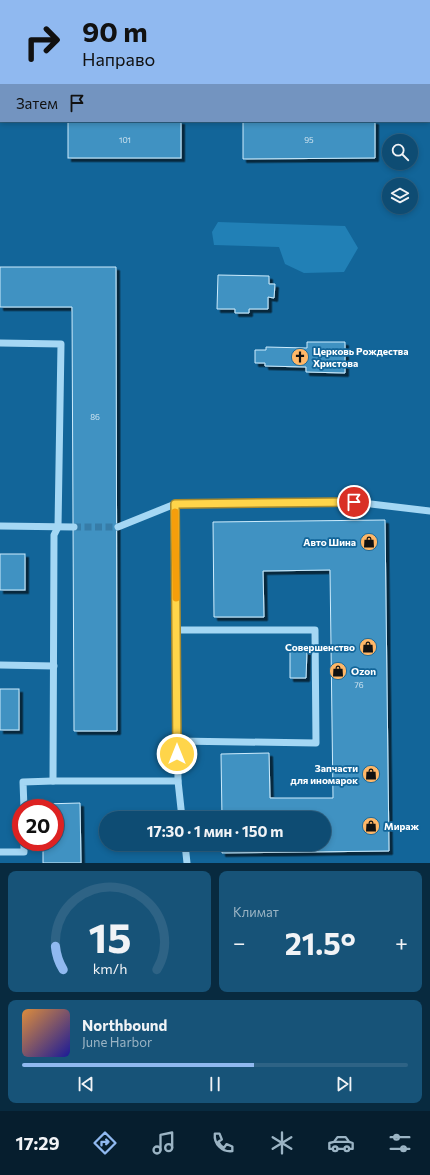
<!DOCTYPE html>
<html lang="ru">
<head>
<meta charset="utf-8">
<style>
	body { margin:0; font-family:Commissioner,sans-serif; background:#175378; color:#f1f3f6; height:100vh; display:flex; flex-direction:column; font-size:15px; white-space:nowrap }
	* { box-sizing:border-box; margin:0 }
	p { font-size:13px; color:#9bb4c4 }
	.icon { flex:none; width:22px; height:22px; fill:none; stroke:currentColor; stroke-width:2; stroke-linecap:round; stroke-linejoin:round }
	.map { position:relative; height:863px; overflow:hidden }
	.side { display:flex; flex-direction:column; gap:8px; padding:8px; background:#082a3f; flex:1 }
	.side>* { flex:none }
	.guide { position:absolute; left:0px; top:0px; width:430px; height:122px; box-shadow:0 2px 6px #0003,0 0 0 1px #2e6385; background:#90b9f0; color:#111; overflow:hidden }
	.buttons { position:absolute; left:382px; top:134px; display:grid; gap:8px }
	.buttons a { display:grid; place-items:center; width:36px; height:36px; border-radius:50%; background:#0e4c73; box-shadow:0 2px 6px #0003,0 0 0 1px #2e6385; font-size:20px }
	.speed { position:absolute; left:12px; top:799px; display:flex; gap:8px; font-size:20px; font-weight:700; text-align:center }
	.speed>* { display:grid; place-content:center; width:52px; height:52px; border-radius:50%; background:#0e4c73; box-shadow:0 2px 6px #0003,0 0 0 1px #2e6385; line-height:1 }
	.speed .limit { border:6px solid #d22; background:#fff; color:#111 }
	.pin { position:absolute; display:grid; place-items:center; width:34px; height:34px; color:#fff; margin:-17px; border:2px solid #fff; border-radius:50%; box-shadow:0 1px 4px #0007 }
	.me { position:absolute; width:44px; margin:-22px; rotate:0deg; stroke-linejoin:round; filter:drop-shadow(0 0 3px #0008) }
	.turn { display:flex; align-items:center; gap:14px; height:84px; padding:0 16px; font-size:18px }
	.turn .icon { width:52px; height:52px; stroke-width:2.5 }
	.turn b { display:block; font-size:28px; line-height:34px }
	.then { display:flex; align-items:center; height:38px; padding:0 16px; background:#0003; gap:8px; font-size:15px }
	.big { font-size:30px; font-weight:700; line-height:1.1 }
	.side .tile { flex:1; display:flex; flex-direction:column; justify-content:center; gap:6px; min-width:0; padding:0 14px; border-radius:8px; background:#175378 }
	.side .dial { align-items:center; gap:0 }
	.dial svg { height:104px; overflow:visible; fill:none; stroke:#2e6385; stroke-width:7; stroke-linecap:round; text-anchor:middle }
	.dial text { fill:#f1f3f6; stroke:none }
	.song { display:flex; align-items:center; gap:12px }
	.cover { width:48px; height:48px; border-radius:6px; background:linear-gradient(135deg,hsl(30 70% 55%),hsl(240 70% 35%)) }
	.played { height:4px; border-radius:2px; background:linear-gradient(90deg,#90b9f0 60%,#2e6385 60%) }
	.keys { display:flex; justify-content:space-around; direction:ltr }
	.heat { display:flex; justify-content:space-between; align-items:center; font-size:22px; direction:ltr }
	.side .tiles { flex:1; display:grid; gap:8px; grid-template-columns:1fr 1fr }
	.tile:last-child { grid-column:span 2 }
	.trip { position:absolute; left:99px; top:811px; width:232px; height:40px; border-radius:20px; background:#0e4c73; box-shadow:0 2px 6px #0003,0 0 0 1px #2e6385; font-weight:700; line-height:40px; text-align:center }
	.menu { display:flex; height:64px; justify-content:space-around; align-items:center; background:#061e2e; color:#9bb4c4 }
	.menu .icon { width:28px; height:28px }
	.menu .current { color:#90b9f0 }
	.menu b { font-size:18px; color:#f1f3f6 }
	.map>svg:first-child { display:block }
</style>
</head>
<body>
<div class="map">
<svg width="430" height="863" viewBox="0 0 430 863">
	<defs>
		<filter id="shadow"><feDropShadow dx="3.5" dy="3.5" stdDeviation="0" flood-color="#0009"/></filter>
	</defs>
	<rect width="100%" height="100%" fill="#126599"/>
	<polygon fill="#2180b6" points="218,222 345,226 358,248 344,272 304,273 285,264 279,247 214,245 212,232"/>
	<g fill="#3f92c2" stroke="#cdecfd" filter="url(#shadow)">
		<rect x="124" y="0" width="46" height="1"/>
		<rect x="330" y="0" width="44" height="1"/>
		<rect x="68" y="121" width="113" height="37"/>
		<polygon points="243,121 375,121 375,158 243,159"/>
		<polygon points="0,267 116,267 117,731 74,731 72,307 0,307"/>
		<polygon points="218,275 269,276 269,284 275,284 274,298 268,297 268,309 249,309 249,313 235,313 235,309 217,309"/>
		<polygon points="307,342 345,342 345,373 306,372 306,367 265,366 265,363 255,363 255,350 266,350 266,347 307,348"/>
		<polygon points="385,520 389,851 222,853 222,844 324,844 324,818 222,818 221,754 269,753 270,798 333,798 330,570 263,571 264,617 214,617 213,522"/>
		<rect x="0" y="554" width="25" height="36"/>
		<polygon points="290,650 307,650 306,678 290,678"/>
		<rect x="0" y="689" width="19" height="41"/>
		<polygon points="80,803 81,863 43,863 43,842 55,842 55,808 43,808 43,804"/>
	</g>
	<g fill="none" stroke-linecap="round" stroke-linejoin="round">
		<polyline stroke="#367ca8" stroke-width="7" stroke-dasharray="7 3.5" stroke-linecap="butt" points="74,527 118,527"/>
		<g stroke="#a4d7f4" stroke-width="7">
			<polyline points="50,0 50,1"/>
			<polyline points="170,0 170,1"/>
			<polyline points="300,0 300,1"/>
			<polyline points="0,343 61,344 58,527 54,535 53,781 178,781 182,818"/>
			<polyline points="175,504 178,781"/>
			<polyline points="0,526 74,527"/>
			<polyline points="118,527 175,504 354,502 430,511"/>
			<polyline points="176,630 315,630 316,743 177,741"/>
			<polyline points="0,665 54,666"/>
			<polyline points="24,808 23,782 53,781"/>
			<polyline points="185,844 187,863"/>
			<polyline points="0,852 24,852 24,842"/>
		</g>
	</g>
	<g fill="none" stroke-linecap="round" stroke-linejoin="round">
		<defs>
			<polyline id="route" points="177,754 175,504 354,502"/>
		</defs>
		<use href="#route" stroke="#a68a30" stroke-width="10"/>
		<use href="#route" stroke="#ffd54a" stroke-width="7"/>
		<polyline stroke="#f59e0b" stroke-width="7" points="175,512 176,598"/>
	</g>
	<defs>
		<symbol id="church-disc" viewBox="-11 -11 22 22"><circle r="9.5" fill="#ffb767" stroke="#126599"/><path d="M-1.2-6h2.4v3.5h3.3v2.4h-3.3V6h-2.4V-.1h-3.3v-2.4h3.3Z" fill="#111"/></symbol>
		<symbol id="shop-disc" viewBox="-11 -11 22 22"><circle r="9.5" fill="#ffb767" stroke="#126599"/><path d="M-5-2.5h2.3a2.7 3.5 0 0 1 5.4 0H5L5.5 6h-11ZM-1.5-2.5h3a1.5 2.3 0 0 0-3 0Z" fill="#111"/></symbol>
	</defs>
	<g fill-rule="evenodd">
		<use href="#church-disc" x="290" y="347" width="20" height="20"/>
		<use href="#shop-disc" x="359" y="532" width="20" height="20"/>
		<use href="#shop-disc" x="358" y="637" width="20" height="20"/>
		<use href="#shop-disc" x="328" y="661" width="20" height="20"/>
		<use href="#shop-disc" x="361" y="764" width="20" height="20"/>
		<use href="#shop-disc" x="361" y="816" width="20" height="20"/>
	</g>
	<g text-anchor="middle" stroke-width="3.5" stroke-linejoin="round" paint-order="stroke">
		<g font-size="8" fill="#cfe4f0">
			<text x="125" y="143">101</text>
			<text x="309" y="143">95</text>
			<text x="95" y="420">86</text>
			<text x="359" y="688">76</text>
		</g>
		<g font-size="10" font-weight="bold" fill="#fff" stroke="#126599" text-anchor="start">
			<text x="313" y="355">Церковь Рождества<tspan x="313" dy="12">Христова</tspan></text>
			<text x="356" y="546" text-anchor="end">Авто Шина</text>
			<text x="355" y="651" text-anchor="end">Совершенство</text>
			<text x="351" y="675">Ozon</text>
			<text x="358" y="772" text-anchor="end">Запчасти<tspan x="358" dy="12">для иномарок</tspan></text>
			<text x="384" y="830">Мираж</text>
		</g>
	</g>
</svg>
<div class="buttons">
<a><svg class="icon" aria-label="search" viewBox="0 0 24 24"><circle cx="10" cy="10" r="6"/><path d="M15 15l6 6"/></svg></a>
<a><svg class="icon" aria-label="layers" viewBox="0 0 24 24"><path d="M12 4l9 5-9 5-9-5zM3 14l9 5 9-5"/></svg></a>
</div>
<div class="speed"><div class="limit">20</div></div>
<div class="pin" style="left:354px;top:502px;background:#d93025"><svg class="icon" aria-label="arrive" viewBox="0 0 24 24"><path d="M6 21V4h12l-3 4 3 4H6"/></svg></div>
<svg class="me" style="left:177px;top:754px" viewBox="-20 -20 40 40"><circle r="17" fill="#ffd54a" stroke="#fff" stroke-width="3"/><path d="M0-11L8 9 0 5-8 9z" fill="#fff"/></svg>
<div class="trip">17:30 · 1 мин · 150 m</div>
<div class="guide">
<div class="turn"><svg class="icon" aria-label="right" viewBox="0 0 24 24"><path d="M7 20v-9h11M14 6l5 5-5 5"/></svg><div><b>90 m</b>Направо</div></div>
<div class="then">Затем<svg class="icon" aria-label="arrive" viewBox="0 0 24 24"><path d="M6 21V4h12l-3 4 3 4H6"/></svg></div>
</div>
</div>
<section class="side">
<div class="tiles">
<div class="tile dial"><svg viewBox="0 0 100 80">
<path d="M14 69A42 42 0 1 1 86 69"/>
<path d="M14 69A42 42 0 0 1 8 51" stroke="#90b9f0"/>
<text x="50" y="56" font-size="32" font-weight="700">15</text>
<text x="50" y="72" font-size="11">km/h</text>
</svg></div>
<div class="tile"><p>Климат</p>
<div class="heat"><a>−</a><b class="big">21.5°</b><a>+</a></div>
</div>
<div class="tile">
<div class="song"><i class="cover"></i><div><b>Northbound</b><p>June Harbor</p></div></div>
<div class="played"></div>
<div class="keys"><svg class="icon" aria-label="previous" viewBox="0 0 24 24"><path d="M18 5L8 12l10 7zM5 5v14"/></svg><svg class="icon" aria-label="pause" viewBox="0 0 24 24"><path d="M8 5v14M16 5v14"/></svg><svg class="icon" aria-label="next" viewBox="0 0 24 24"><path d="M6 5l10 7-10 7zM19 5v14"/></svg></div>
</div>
</div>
</section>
<nav class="menu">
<b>17:29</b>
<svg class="icon current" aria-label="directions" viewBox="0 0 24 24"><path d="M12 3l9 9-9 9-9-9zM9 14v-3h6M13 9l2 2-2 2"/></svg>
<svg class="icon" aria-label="music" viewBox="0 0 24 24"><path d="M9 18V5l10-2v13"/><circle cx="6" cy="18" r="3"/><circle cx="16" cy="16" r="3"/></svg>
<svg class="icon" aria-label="phone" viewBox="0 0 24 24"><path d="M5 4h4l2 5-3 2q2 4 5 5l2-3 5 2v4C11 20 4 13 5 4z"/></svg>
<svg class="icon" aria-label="climate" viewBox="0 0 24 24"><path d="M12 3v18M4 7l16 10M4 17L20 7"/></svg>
<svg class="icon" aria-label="car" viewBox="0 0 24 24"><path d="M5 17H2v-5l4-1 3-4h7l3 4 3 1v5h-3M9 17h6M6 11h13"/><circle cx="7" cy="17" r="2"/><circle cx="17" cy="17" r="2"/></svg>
<svg class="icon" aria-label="filters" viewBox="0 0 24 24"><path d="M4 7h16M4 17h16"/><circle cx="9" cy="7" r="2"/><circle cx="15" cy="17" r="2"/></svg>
</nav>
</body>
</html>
